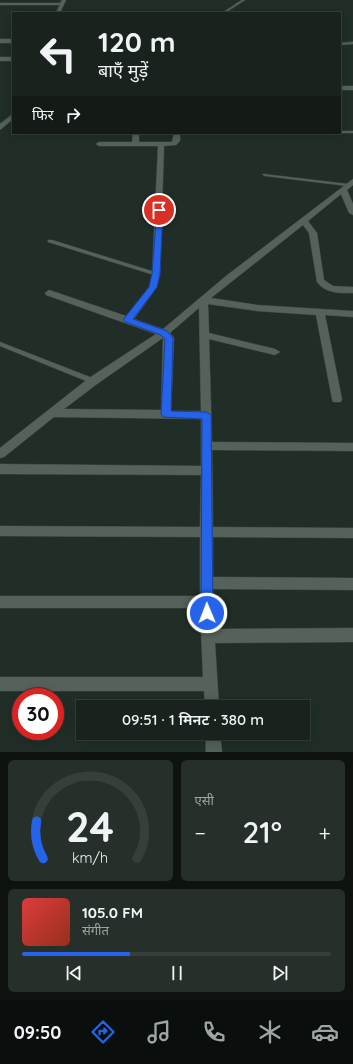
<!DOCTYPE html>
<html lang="hi">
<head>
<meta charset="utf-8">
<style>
	body { margin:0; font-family:Quicksand,"Noto Sans Devanagari",sans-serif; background:#262f2a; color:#f1f3f6; height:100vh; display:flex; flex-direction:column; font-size:15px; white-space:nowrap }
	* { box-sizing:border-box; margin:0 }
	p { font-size:13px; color:#9fa4a4 }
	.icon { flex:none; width:22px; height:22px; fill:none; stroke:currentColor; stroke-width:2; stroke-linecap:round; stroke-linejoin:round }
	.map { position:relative; height:752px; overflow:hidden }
	.panel { display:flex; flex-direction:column; gap:8px; padding:8px; background:#0e1310; flex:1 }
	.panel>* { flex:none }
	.hud { position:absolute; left:12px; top:12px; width:329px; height:122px; border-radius:0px; box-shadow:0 2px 10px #0003,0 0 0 1px #373f3b; background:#19221d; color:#f1f3f6; overflow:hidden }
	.speed { position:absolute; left:12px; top:688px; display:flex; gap:8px; font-size:20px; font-weight:700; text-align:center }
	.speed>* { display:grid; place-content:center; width:52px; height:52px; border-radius:50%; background:#19221d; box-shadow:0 2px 10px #0003,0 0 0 1px #373f3b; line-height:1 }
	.speed .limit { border:6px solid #d22; background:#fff; color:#111 }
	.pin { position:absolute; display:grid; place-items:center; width:34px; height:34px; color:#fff; margin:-17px; border:2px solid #fff; border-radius:50%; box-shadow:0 1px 4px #0007 }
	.me { position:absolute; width:44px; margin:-22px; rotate:359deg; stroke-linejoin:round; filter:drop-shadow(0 0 3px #0008) }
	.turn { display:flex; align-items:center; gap:14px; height:84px; padding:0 20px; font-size:18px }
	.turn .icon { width:52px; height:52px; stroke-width:2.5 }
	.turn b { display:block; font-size:28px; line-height:34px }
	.then { display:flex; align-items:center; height:38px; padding:0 20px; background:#0003; gap:8px; font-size:15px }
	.big { font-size:30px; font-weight:600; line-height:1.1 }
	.panel .tile { flex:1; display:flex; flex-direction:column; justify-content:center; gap:6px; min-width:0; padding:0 14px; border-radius:6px; background:#262f2a }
	.panel .dial { align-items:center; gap:0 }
	.dial svg { height:104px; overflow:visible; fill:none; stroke:#373f3b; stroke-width:7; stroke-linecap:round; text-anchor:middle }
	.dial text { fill:#f1f3f6; stroke:none }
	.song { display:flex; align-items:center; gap:12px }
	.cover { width:48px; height:48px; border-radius:6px; background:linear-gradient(135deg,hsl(0 70% 55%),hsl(10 70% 35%)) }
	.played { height:4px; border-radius:2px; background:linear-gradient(90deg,#2563eb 35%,#373f3b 35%) }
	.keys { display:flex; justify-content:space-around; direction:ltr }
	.heat { display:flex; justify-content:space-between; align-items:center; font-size:22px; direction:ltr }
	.panel .tiles { flex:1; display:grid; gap:8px; grid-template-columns:1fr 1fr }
	.tile:last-child { grid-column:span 2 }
	.trip { position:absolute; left:76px; top:700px; width:234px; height:40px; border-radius:0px; background:#19221d; box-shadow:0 2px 10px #0003,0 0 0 1px #373f3b; font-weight:600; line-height:40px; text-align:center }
	.dock { display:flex; height:64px; justify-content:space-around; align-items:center; background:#0a0e0c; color:#9fa4a4 }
	.dock .icon { width:28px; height:28px }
	.dock .current { color:#2563eb }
	.dock b { font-size:18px; color:#f1f3f6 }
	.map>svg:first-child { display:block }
</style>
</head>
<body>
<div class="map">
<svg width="353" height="752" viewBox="0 0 353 752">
	<rect width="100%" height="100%" fill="#212e27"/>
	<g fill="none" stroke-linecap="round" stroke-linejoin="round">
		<defs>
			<g id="service">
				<polygon points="242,0 245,0 225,13 222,13"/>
				<polygon points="353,42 353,44 340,45 340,43"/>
				<polygon points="340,131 353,131 353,133 339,133"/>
				<polygon points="263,174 348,184 350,185 348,186 265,176 263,175"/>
				<polygon points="48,240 52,240 158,273 159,274 158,275 154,275 48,242"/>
				<polygon points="0,342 95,379 96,381 95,383 91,383 0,346"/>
			</g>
			<g id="minor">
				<polygon points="0,3 62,3 64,4 62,5 0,5"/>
				<rect x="0" y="57" width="13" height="4"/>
				<polygon points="13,114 13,119 0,130 0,124"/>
				<path d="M133,133H139V142H172L174,133H180V141L176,145L164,146L160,274L157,287L134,319L163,329L226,276L353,179V185L347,190L353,204V215L349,213L341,194L308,221L317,233L324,280L333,286L353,287V293C340,293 326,294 317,282L309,233L303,225L211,298L257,305L353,311V317L325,315L342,399L341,402H333L332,399L316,315L257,311L208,304L209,333L275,349L280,352L275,355L209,339L212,442L353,443V451L212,450L213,527L353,528V538L213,537V577L353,578V590L213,589L214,629L353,628V642L215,643L219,707H205L204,691H0V677H203L200,608H0V596H200V537L0,536V526L200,527L201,475L0,474V464L201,466V419L54,417L4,457L0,458V448L89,378L156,334L46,295L45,293L49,290L52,291L126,316L149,287L152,274L158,146H99L96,144L99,142H132ZM199,308L201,411H171L174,338L170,333ZM163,338L161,410L64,409L97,384Z"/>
				<polygon points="206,733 220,733 222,752 206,752"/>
			</g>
			<g id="tertiary">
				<polygon points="62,0 66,0 60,13 56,13"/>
				<rect x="0" y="39" width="13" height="4"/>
				<rect x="340" y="86" width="13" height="4"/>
			</g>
		</defs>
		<use href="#service" stroke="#3d4842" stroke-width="1"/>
		<use href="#minor" stroke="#3d4842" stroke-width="1"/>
		<use href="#tertiary" stroke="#3d4842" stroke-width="1"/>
		<use href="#service" fill="#54625a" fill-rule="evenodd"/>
		<use href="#minor" fill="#54625a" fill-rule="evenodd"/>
		<use href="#tertiary" fill="#54625a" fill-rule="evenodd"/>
	</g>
	<polygon fill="#2563eb" stroke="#184099" points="157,208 163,210 160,274 157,287 133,319 167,331 173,338 171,411 206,412 211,415 213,613 211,617 207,619 203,617 201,613 202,419 163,417 161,414 165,339 161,335 125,322 123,320 149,287 152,274"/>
</svg>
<div class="speed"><div class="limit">30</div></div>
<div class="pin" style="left:159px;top:210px;background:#d93025"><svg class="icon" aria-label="arrive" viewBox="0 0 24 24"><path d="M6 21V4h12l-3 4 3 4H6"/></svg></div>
<svg class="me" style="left:207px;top:613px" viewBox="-20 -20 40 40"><circle r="17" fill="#2563eb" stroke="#fff" stroke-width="3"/><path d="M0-11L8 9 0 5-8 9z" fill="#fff"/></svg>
<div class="trip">09:51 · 1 मिनट · 380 m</div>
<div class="hud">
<div class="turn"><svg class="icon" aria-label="left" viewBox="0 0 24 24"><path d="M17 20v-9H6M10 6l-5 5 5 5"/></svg><div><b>120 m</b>बाएँ मुड़ें</div></div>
<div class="then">फिर<svg class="icon" aria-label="right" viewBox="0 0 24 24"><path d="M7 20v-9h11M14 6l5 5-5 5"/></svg></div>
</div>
</div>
<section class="panel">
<div class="tiles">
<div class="tile dial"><svg viewBox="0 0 100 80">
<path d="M14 69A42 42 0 1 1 86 69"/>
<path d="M14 69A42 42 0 0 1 9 40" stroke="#2563eb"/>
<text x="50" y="56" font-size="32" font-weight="700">24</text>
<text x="50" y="72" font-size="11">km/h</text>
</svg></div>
<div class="tile"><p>एसी</p>
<div class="heat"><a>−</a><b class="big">21°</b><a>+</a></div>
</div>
<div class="tile">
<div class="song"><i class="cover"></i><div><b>105.0 FM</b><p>संगीत</p></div></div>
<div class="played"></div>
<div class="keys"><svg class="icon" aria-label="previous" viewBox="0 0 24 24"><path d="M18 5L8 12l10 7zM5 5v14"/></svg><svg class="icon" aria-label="pause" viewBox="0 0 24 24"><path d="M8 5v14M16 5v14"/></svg><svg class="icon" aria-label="next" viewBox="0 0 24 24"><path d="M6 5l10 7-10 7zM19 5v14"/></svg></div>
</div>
</div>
</section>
<nav class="dock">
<b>09:50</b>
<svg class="icon current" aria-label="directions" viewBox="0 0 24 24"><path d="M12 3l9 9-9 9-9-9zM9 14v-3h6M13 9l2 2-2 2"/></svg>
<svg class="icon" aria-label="music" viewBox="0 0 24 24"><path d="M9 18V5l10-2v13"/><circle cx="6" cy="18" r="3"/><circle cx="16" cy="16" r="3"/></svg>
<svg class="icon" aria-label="phone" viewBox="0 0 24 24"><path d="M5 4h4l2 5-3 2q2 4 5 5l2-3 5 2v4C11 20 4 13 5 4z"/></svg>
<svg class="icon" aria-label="climate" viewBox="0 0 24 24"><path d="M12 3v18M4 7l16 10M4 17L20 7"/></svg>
<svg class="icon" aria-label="car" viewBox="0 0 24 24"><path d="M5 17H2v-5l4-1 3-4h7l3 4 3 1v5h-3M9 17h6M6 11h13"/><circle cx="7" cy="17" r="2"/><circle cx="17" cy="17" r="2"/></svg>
</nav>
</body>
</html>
